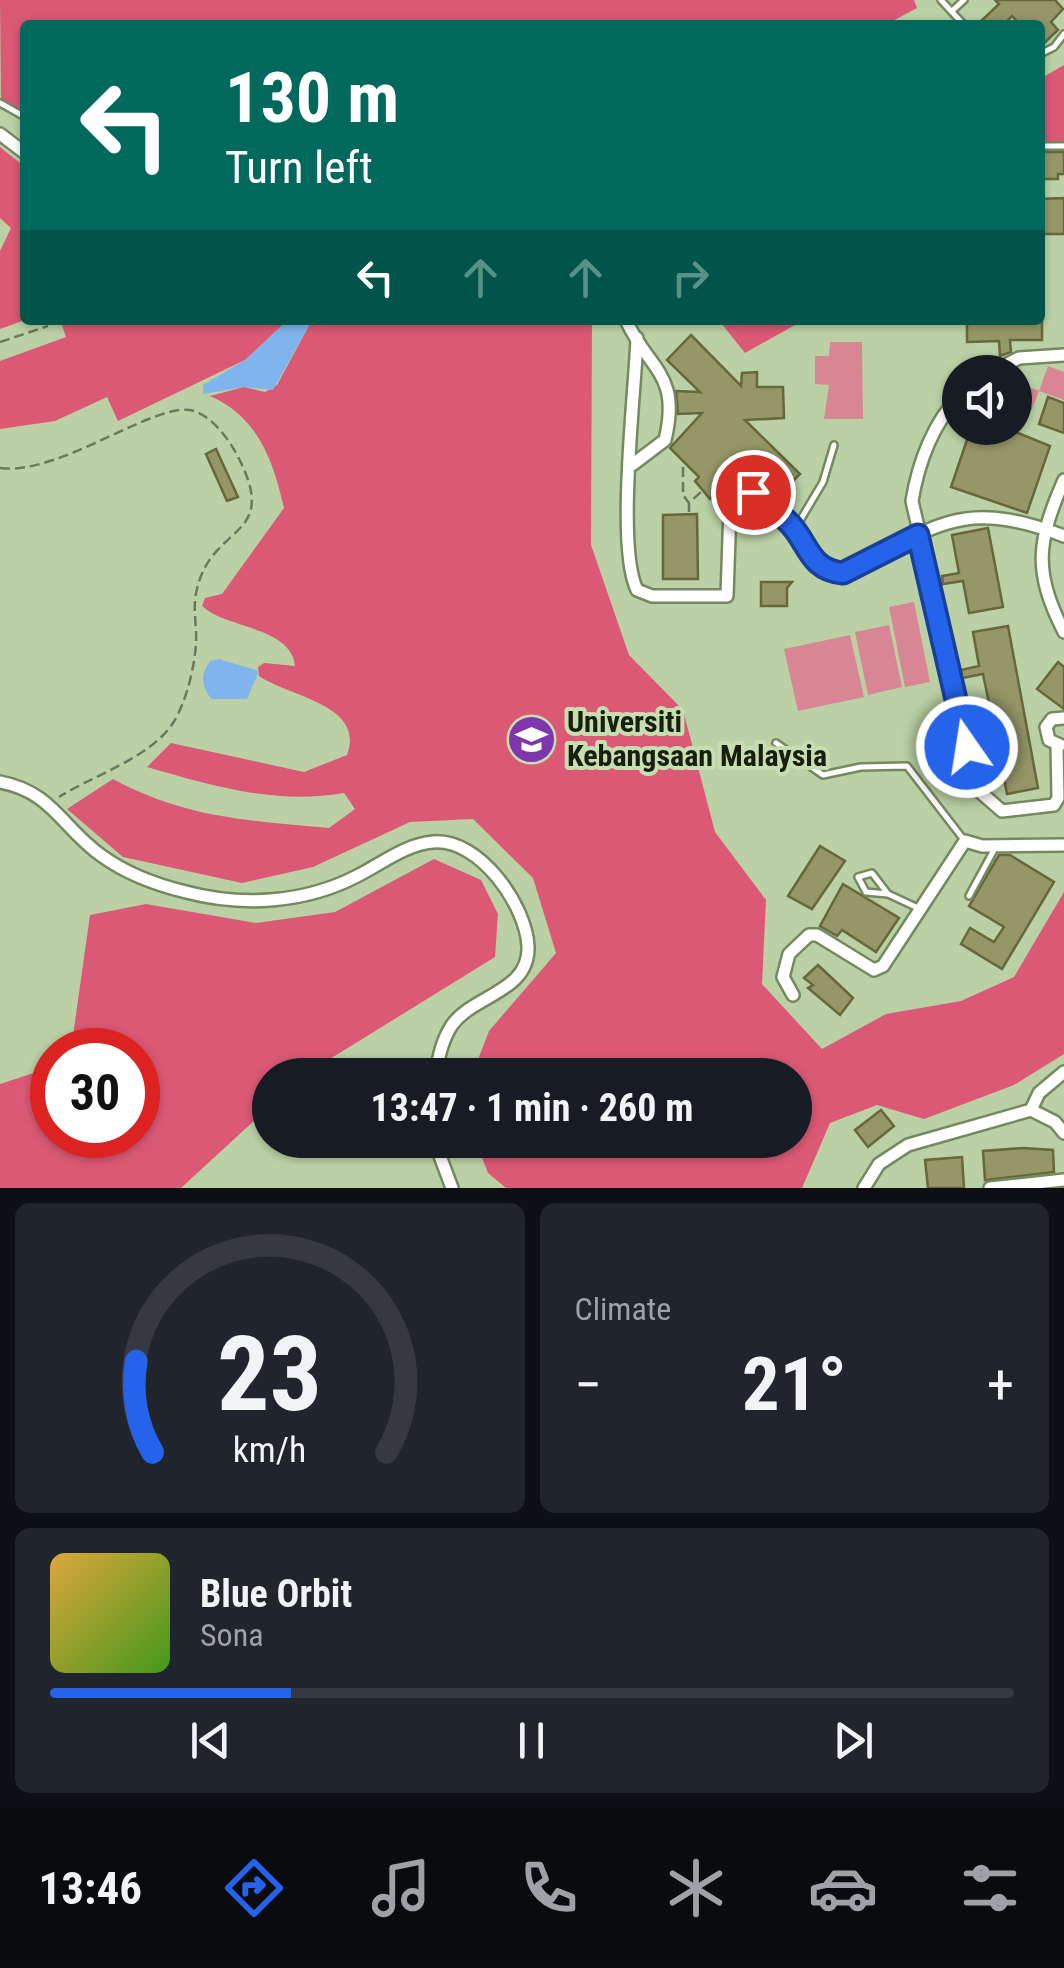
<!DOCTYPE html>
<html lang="en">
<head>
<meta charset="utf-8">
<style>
	body { margin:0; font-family:"Roboto Condensed",sans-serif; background:#20242c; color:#f1f3f6; height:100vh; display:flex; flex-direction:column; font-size:38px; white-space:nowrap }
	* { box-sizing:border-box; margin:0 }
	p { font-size:32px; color:#9ea1a6 }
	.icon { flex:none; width:55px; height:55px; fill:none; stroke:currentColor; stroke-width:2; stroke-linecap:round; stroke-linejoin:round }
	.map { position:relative; height:1188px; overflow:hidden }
	.sheet { display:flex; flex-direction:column; gap:15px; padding:15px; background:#0d0f14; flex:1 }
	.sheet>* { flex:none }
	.guide { position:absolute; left:20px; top:20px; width:1025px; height:305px; border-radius:10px; box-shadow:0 2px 8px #0004; background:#00695c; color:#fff; overflow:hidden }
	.buttons { position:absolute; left:942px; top:355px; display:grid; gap:20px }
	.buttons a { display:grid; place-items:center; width:90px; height:90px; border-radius:50%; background:#171b24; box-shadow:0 2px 8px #0004; font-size:50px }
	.speed { position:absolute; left:30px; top:1028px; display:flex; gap:20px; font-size:50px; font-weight:700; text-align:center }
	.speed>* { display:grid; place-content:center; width:130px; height:130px; border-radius:50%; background:#171b24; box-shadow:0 2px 8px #0004; line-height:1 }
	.speed .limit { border:15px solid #d22; background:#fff; color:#111 }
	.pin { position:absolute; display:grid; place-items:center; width:85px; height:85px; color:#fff; margin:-42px; border:5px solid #fff; border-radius:50%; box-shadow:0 2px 10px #0007 }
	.me { position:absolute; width:110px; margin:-55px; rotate:347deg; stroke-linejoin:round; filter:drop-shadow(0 0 8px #0008) }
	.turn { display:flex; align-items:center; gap:35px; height:210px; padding:0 40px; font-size:45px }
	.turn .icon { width:130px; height:130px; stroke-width:2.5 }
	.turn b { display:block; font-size:70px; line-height:85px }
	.lanes { display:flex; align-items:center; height:95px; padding:0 40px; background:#0003; justify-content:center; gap:50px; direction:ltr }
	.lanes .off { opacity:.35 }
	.big { font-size:75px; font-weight:700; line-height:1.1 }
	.sheet .card { flex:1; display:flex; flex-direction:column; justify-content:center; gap:15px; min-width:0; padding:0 35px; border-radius:15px; background:#20242c }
	.sheet .dial { align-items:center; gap:0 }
	.dial svg { height:260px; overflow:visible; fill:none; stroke:#363941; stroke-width:7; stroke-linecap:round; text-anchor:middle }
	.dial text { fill:#f1f3f6; stroke:none }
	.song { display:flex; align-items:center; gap:30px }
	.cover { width:120px; height:120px; border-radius:15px; background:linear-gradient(135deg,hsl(40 70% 55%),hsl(100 70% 35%)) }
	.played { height:10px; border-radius:5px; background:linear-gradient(90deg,#2563eb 25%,#363941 25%) }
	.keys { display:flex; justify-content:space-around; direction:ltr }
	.heat { display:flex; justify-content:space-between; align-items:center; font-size:55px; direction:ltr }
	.sheet .tiles { flex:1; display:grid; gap:15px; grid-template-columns:1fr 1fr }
	.card:last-child { grid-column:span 2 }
	.trip { position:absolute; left:252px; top:1058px; width:560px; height:100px; border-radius:50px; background:#171b24; box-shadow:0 2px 8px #0004; font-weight:700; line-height:100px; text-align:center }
	.dock { display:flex; height:160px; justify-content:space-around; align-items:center; background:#090b0e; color:#9ea1a6 }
	.dock .icon { width:70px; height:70px }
	.dock .current { color:#2563eb }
	.dock b { font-size:45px; color:#f1f3f6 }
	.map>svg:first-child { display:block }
</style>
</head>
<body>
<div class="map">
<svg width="1064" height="1188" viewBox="0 0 1064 1188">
	<rect width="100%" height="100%" fill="#bbd1a5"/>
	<g fill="#d88693">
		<polygon points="830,342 862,342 863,419 824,419 829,385 815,384 815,356 829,356"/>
		<polygon points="1048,366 1064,372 1064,400 1039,391 1029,416 1015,410 1024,385 1039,391"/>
		<polygon points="914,602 930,682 905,687 889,607"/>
		<polygon points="889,625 902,687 868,695 855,632"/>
		<polygon points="850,635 864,697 798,711 784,649"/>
	</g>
	<g fill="#db5975">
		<polygon points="0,0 914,0 917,8 885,25 25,25 25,114 1,101"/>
		<polygon points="1064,65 1064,144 1040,158 1040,79"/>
		<polygon points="0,147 25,167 25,320 0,329 0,251 11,228 0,218"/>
		<polygon points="60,320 288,320 245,360 118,421 107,397 55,421 0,429 0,361 66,337"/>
		<path d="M312,320H592L591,545L629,655L683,710L715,832L766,900L762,984L822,1049L886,1014L961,1001L1014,977L1064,892V1054L1014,1085L924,1119L877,1105L830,1123L802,1188H506L488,1173L475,1140H795V1075H472L489,1031L556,953L533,878L473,819L410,822L313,867L242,883L123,857L67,809L113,779C188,819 247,820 329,828L355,809L344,793C276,805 213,786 147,767L171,743L304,772L347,755C366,705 290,697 259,676L258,667L264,663L295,666C291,626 226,629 202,606L205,598L222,594L284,508C273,460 258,417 210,396L244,387L265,392L277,385Z"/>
		<polygon points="723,320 804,320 745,353 721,323"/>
		<polygon points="434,859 481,880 498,914 495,957 304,1075 270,1075 270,1106 181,1188 0,1188 0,1084 52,1067 52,1135 138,1135 138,1050 71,1050 90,915 146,904 256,923 335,912"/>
	</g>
	<g fill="#7fb5ec">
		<polygon points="288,320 312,320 273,390 244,387 203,394 203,385 245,360"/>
		<path d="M219,659L259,671L247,699H211C201,684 200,676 210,661Z"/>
	</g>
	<g fill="#959768" stroke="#66673a" stroke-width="2.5">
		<polygon points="995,0 1055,0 1063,9 1051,22 1058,30 1040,47 1040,25 1021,25 1012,16 1003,25 977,25 999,4"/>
		<polygon points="1040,152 1064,152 1064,174 1058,174 1058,179 1040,179"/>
		<polygon points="1064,198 1064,234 1040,234 1040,199"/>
		<polygon points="967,320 1042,320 1042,340 1010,340 1011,352 1000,356 999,341 967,342"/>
		<polygon points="691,335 741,386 742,373 757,372 757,387 783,387 784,418 745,420 800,474 782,492 751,460 710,499 695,481 699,477 670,448 702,413 678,414 676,391 700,392 667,360"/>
		<polygon points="1048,397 1064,403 1064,433 1039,424"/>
		<polygon points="971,428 1006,428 1050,446 1027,513 951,487"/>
		<polygon points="216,449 238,497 227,501 206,454"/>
		<polygon points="697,514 698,579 663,579 663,515"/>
		<polygon points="988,528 1003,607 969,613 963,581 943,584 942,576 959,573 952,535"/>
		<polygon points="761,582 792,582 787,588 787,606 761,606"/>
		<polygon points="1008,626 1038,788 1007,794 1001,763 983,767 980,756 999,752 983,674 962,678 961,670 979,666 973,632"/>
		<polygon points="1058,662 1064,667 1064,709 1037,689"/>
		<polygon points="820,846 845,861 812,909 788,896"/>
		<polygon points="999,855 1010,855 1054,882 1002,969 961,944 970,928 994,942 1004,927 969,906"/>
		<polygon points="843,884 899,918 876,952 842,930 837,936 820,926"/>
		<polygon points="818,965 853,998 840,1015 808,988 813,985 804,978"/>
		<polygon points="881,1110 894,1126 868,1147 855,1130"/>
		<polygon points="1023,1148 1053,1150 1054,1172 985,1180 983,1151"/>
		<polygon points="962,1157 964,1188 928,1188 925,1160"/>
	</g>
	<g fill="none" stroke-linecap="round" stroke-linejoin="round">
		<defs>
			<g id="lane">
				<polyline points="941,0 964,25"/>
				<polyline points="952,11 964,0"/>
				<polyline points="1040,54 1054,47 1064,34"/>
				<polyline points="0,103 25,117"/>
				<polyline points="1040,146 1064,146"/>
				<polyline points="795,529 823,482 834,445"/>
				<polyline points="776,743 823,775 861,767 907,766 964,840"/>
				<polyline points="888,894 866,892 858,877 872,873 888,894 918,908"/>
				<polyline points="969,896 995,848"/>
			</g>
			<g id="street">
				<polyline points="0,134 25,153"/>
				<path d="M626,320C649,371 681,373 665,440L632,465"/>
				<path d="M637,338C635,393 616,547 637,590L652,596H727L730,508L746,493C793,496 796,569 843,573C935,528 959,496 1064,536"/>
				<polyline points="992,372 1019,358 1064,355"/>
				<path d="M960,396C933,422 918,464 912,501L979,791L1002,811L1054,805L1058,798L1057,745"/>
				<path d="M1064,480C1037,542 1033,571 1064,632"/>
				<polyline points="1060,745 1049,740 1046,727 1052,719 1064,718"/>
				<path d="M0,782C53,792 62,828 102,856C127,874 157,885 186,892C243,907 305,903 357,876C381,864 406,844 433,842C480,838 526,906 528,946C530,992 473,995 452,1025C442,1040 438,1058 436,1075"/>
				<polyline points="793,995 783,977 789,954 809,935 817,935 874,970 883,966 965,841 982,846 1064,845"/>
				<polyline points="1031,1110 1055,1122 1064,1133"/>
				<polyline points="434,1140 452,1188"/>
				<polyline points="864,1188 879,1164 908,1145 1031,1110 1039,1093 1064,1072"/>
				<polyline points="990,1188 1064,1180"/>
			</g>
		</defs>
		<use href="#lane" stroke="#74895f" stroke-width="10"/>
		<use href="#street" stroke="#74895f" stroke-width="16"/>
		<g stroke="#6a795b" stroke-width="2.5" stroke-dasharray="10 5" stroke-linecap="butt">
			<polyline points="0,342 48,326"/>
			<polyline points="683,467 683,495 689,503"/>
			<path d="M0,468C61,476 157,399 194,411C212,417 227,437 236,453C283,540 212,522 197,589C192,607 197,625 196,642C195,666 186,703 173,723C150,758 94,775 59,797"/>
			<polyline points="689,512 689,503 701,492"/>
		</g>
		<use href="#lane" stroke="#fff" stroke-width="5"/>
		<use href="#street" stroke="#fff" stroke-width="11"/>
	</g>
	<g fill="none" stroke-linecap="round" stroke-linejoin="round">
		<defs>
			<path id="route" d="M753,492C766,503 780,513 791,525C809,545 810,570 843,573L918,535L967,747"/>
		</defs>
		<use href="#route" stroke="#184099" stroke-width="25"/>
		<use href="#route" stroke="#2563eb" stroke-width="18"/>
	</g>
	<defs>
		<symbol id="university-disc" viewBox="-11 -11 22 22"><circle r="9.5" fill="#7e37aa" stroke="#c7deb1"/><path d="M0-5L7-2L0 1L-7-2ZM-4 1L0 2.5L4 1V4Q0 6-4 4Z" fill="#fff"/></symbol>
	</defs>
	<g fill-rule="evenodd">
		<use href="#university-disc" x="504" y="712" width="55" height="55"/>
	</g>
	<g text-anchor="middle" stroke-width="8" stroke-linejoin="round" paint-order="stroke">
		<g font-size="30" font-weight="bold" fill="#171f0e" stroke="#c7deb1" text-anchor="start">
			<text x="567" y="732">Universiti<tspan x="567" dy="34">Kebangsaan Malaysia</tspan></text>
		</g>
	</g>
</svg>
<div class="buttons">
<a><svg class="icon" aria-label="sound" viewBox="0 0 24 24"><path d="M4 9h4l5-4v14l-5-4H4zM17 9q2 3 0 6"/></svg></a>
</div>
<div class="speed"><div class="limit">30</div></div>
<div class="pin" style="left:753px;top:492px;background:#d93025"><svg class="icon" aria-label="arrive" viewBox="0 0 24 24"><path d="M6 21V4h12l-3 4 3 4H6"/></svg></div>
<svg class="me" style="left:967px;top:747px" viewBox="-20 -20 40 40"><circle r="17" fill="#2563eb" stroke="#fff" stroke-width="3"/><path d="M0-11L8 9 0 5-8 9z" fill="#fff"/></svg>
<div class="trip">13:47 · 1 min · 260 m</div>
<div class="guide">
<div class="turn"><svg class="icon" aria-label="left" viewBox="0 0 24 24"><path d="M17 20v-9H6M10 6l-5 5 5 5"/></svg><div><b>130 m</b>Turn left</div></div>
<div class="lanes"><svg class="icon" aria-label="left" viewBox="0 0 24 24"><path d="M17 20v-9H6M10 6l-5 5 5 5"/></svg><svg class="icon off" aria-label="ahead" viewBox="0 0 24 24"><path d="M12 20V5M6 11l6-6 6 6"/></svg><svg class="icon off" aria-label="ahead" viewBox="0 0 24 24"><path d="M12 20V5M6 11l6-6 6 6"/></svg><svg class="icon off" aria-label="right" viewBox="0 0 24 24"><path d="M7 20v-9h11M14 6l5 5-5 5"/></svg></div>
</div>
</div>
<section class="sheet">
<div class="tiles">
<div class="card dial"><svg viewBox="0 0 100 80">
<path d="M14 69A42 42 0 1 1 86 69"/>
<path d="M14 69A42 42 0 0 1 9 41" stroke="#2563eb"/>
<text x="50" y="56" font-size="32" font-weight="700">23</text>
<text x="50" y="72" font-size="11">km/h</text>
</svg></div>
<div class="card"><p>Climate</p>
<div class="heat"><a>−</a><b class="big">21°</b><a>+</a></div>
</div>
<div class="card">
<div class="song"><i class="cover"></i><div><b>Blue Orbit</b><p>Sona</p></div></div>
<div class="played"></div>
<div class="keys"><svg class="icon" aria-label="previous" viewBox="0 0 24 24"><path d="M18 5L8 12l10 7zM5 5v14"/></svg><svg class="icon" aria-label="pause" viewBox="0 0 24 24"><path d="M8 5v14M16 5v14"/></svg><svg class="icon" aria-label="next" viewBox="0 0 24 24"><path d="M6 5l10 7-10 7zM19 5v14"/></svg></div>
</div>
</div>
</section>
<nav class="dock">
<b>13:46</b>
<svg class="icon current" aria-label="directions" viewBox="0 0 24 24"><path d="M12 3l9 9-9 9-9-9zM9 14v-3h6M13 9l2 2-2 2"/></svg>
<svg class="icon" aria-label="music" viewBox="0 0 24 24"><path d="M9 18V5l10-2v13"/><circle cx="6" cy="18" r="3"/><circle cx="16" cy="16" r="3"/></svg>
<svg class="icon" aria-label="phone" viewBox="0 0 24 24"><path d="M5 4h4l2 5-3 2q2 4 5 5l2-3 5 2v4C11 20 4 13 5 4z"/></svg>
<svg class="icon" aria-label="climate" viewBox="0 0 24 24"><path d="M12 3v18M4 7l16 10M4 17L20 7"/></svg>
<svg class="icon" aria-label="car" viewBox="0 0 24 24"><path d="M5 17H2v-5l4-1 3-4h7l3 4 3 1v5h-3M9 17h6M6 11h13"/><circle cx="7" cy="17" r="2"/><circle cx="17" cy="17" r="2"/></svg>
<svg class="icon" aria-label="filters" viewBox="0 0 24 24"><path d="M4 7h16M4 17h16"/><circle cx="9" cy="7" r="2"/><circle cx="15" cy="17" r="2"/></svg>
</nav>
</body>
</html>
